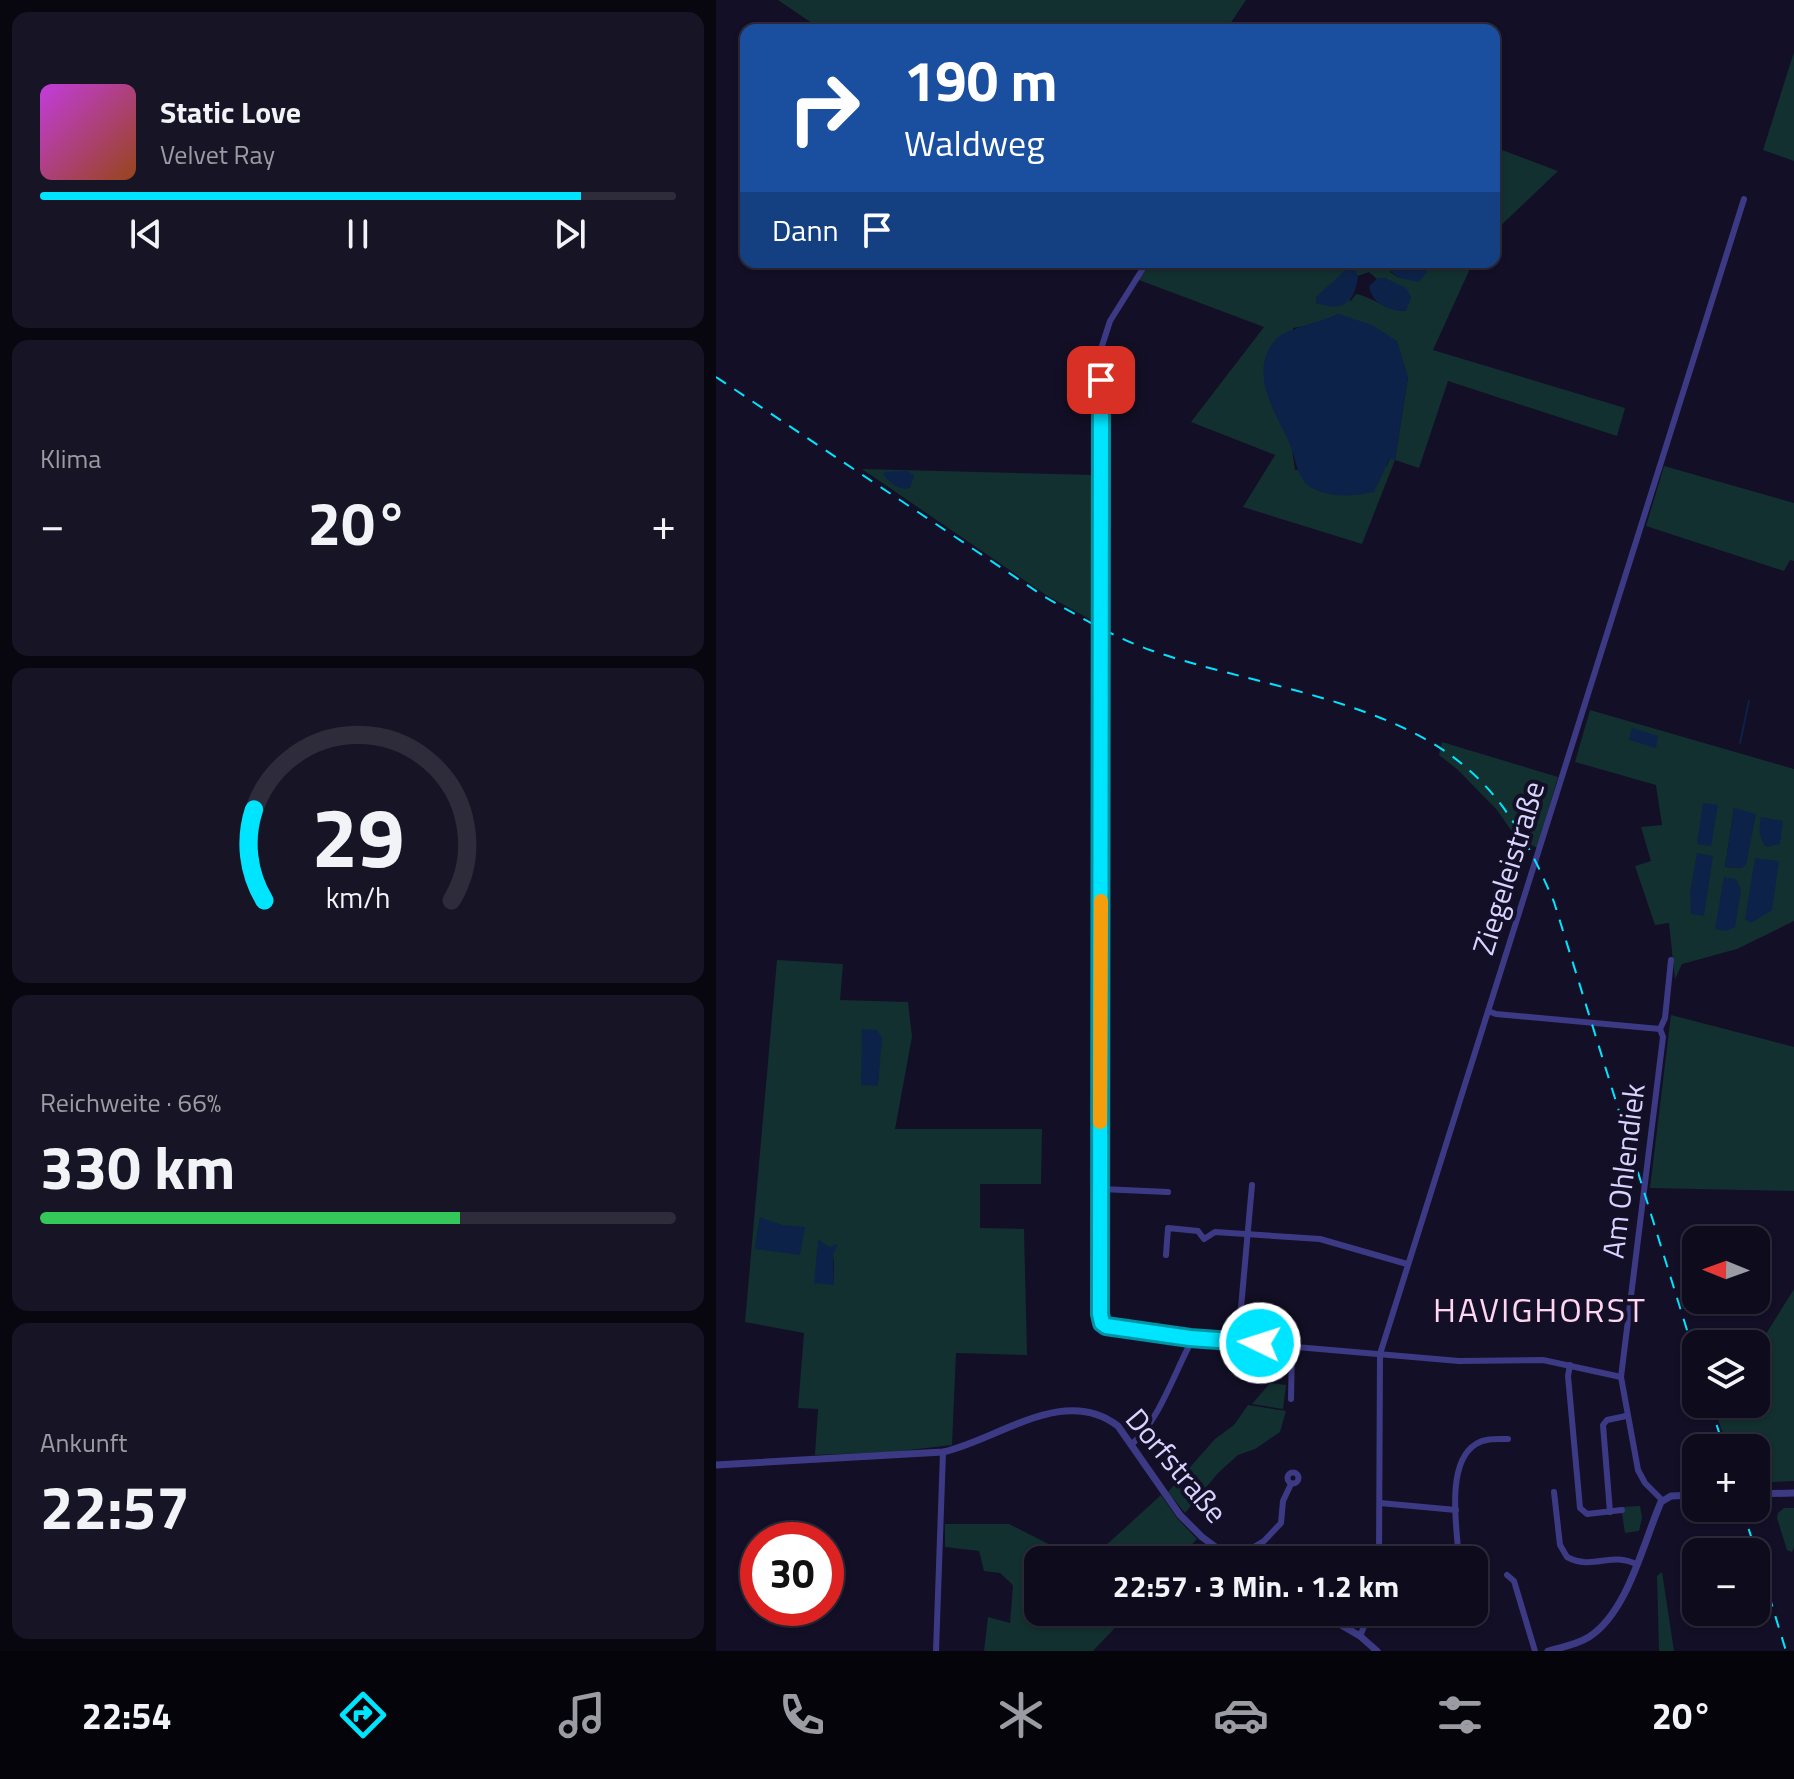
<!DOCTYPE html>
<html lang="de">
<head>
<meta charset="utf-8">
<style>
	body { margin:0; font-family:"Titillium Web",sans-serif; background:#171425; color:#f1f3f6; height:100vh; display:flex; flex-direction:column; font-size:30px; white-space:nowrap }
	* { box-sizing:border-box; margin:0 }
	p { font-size:26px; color:#9b9ba3 }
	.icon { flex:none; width:44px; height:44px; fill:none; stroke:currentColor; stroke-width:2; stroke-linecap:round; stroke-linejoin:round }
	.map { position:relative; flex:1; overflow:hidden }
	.drawer { display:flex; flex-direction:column; gap:12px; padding:12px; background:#08060f; width:716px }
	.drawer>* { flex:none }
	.top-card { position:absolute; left:24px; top:24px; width:760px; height:244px; border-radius:16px; box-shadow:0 2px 6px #0004,0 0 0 2px #2e2b3b; background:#1a4fa0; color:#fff; overflow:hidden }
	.needle { width:52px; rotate:271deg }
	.controls { position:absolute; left:966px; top:1226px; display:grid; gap:16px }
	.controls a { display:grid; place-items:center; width:88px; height:88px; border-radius:16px; background:#0e0b1c; box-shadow:0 2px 6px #0004,0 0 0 2px #2e2b3b; font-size:40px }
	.speed { position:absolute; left:24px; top:1522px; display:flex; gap:16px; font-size:40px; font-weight:700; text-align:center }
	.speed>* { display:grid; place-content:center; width:104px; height:104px; border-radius:50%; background:#0e0b1c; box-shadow:0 2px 6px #0004,0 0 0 2px #2e2b3b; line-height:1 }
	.speed .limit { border:12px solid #d22; background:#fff; color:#111 }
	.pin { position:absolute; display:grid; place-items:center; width:68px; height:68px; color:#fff; margin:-34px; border-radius:16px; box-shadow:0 4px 12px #0006 }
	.me { position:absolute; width:88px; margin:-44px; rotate:274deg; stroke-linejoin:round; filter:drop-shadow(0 0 6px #0008) }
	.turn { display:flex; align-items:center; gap:28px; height:168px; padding:0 32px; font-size:36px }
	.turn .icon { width:104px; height:104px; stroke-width:2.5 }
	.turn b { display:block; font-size:56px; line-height:68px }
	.then { display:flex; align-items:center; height:76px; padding:0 32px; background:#0003; gap:16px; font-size:30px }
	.big { font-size:60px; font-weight:700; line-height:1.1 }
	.drawer .card { flex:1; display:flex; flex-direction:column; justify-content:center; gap:12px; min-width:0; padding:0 28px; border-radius:16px; background:#171425 }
	.drawer .dial { align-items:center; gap:0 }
	.dial svg { height:208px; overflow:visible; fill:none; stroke:#2e2b3b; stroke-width:7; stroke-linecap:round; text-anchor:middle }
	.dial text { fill:#f1f3f6; stroke:none }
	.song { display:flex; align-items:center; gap:24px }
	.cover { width:96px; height:96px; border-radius:12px; background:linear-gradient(135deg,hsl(290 70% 55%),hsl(20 70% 35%)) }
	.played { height:8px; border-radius:4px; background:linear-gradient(90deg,#00e5ff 85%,#2e2b3b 85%) }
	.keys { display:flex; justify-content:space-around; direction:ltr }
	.heat { display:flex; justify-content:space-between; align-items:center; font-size:44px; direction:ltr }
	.charge { height:12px; border-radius:6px; background:linear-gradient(90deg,#34c759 66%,#2e2b3b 0) }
	.trip { position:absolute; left:308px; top:1546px; width:464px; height:80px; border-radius:16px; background:#0e0b1c; box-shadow:0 2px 6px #0004,0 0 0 2px #2e2b3b; font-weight:700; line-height:80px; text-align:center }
	.menu { display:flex; height:128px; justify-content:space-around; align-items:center; background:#06040b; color:#9b9ba3 }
	.menu .icon { width:56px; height:56px }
	.menu .selected { color:#00e5ff }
	.menu b { font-size:36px; color:#f1f3f6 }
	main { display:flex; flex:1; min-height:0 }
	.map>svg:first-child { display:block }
</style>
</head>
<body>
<main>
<section class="drawer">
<div class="card">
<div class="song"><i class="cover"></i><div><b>Static Love</b><p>Velvet Ray</p></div></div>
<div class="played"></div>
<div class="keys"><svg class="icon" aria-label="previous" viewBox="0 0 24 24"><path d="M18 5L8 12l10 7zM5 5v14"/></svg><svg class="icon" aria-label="pause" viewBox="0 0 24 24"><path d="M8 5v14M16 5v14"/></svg><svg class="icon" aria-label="next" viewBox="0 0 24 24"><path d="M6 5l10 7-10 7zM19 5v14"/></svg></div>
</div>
<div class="card"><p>Klima</p>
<div class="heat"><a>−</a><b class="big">20°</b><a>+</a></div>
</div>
<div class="card dial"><svg viewBox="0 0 100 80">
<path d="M14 69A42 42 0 1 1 86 69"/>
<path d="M14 69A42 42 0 0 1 10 34" stroke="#00e5ff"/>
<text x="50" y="56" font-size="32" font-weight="700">29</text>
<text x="50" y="72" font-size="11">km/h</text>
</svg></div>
<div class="card"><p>Reichweite · 66%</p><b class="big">330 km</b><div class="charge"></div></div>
<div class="card"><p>Ankunft</p><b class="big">22:57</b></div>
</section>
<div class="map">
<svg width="1078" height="1651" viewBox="0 0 1078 1651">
	<rect width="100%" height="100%" fill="#130f26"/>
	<g fill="#12302f" fill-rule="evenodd">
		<polygon points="62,0 530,0 510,30 106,30"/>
		<polygon points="1078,52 1078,161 1047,150"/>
		<polygon points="778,147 842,171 778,232"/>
		<path d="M435,262H675L674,272L683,278L710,273L711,262H757L717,350L909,408L901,436L732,381L703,468L679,460L646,544L527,507L559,455L475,422L548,327L423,280ZM635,265L642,276L653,272L661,279L669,278L695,297L689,311C669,310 659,298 640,294L634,302ZM623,314L692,377L679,459L674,458L671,466L579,470L576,449L577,328L598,325Z"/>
		<polygon points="948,466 1078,503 1078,561 1074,560 1068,571 930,526"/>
		<polygon points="146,469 379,475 379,622 330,595"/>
		<path d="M874,710L1078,769V921L1021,949L966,964L959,979L953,923L939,925L919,866L935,861L925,827L946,825L940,785L859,762ZM1018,808L1026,868L1009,867Z"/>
		<polygon points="726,742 842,777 821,848 799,836 781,810 741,769 723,755"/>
		<path d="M61,960L127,964L124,1000L192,1002L196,1037L179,1129H326L325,1184H264V1228L308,1229L311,1355L240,1353L236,1445L176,1452L99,1455L102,1409L82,1408L88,1333L29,1322ZM44,1218L65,1225L39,1249ZM102,1240C123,1252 117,1263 118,1285Z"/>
		<polygon points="955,1015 1078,1047 1078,1191 934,1188"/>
		<polygon points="1078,1289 1078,1481 1040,1483 1040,1448 1012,1448 1000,1414 1006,1404 1040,1404 1040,1350"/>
		<polygon points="554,1383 570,1385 567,1409 536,1404"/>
		<polygon points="532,1405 570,1411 564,1432 539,1449 522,1455 502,1473 469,1513 452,1492 499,1439 518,1425"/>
		<polygon points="445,1495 461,1518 481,1539 462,1560 374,1560"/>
		<polygon points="924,1506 926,1518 923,1531 909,1533 905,1507"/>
		<polygon points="1068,1508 1078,1508 1078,1547 1076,1552 1071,1550 1061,1518 1062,1513"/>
		<polygon points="229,1524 293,1524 364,1560 322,1560 322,1612 414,1612 377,1651 268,1651 272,1617 294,1623 297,1585 284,1573 268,1571 263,1551 229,1547"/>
		<polygon points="946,1572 958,1651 943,1651 941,1576"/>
	</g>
	<g fill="#0c2248">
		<polygon points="675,262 711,262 710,273 703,282 683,278 674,271"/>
		<path d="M635,265L642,276C639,303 627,312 600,303V297Z"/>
		<path d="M669,278L690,288L695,297L690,311C671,310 657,305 653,286L661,279Z"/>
		<path d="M623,314L656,325L681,341L692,377L679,460L674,458L658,492C639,496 616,498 598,489C580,480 581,462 575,447C561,414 530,372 560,339C570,329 607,321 623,314Z"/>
		<path d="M191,471L198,475L194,488C182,491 175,483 167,475L169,472Z"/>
		<polygon points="916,728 942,736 940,748 913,740"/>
		<polygon points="987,803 1002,805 995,846 981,844"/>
		<polygon points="1018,808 1040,814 1030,865 1026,868 1009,867"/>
		<path d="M1045,817L1067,821L1064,844L1050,847C1042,837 1043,828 1045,817Z"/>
		<polygon points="981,853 997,856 988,916 975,914 974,892"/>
		<polygon points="1039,858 1063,861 1056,910 1035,923 1029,919"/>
		<polygon points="1008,877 1020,879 1025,890 1019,927 1010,931 999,929"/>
		<polygon points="146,1029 161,1030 166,1038 162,1086 145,1085"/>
		<polygon points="44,1217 65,1225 89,1227 84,1255 39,1249"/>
		<polygon points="102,1240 113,1247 122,1244 117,1254 118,1285 98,1283"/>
	</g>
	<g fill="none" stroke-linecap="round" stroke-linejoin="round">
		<polyline stroke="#0c2248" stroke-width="2" points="1024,743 1033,701"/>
		<g stroke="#3d3a85" stroke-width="6">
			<polyline points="431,262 394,321 385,349 386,1323 390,1326 474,1338 743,1361 827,1360 905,1377"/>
			<polyline points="772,1011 780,1014 944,1029"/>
			<polyline points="385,1189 452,1192"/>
			<polyline points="450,1255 452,1228 482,1231 488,1239 499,1232 604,1239 691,1264"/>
			<polyline points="522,1341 536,1185"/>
			<polyline points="854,1365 852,1376 864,1508 871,1514 906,1510"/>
			<polyline points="575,1399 576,1346"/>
			<path d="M416,1444C441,1423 457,1377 472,1348L474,1338"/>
			<circle cx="577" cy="1478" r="5.5"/>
			<path d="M838,1492L844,1545L851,1557C877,1571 895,1551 920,1564"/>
			<polyline points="946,1500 929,1483 922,1470 905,1377 947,1037 944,1029 949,1018 955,960"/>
			<polyline points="664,1503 740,1510"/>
			<polyline points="894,1512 887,1425 891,1420 910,1416"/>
			<polyline points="521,1560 526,1554 548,1541 565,1523 567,1501 575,1484"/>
			<polyline points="663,1560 664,1354 1028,199"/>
			<path d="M743,1560C741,1529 729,1463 760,1444C769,1438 781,1439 792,1439"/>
			<polyline points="791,1575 798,1581 819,1651"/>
			<polyline points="644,1636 654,1612"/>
			<polyline points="220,1651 227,1452"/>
		</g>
		<g stroke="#3d3a85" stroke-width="7">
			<path d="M0,1465L227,1452C282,1440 348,1384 402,1426L464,1515L486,1537L517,1560"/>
			<polyline points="1040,1494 1078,1493"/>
			<polyline points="603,1612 644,1636 661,1651"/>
			<path d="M832,1651C846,1647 860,1645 873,1637C912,1612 927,1543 945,1502L955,1496L980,1495"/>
		</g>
		<g stroke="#00e5ff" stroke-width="2" stroke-dasharray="12 10" stroke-linecap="butt">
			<path d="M0,377L329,597C364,617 399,638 437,651C535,685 676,700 753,770C794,806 817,853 838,902L980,1359"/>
			<polyline points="994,1404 1008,1448"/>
			<polyline points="1026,1508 1040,1552"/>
			<polyline points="1040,1553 1070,1651"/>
		</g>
	</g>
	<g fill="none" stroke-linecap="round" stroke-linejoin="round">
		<defs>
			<polyline id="route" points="385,380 384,1314 386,1323 390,1326 474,1338 544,1343"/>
		</defs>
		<use href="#route" stroke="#0095a6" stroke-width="20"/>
		<use href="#route" stroke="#00e5ff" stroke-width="14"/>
		<polyline stroke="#f59e0b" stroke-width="14" points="384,1122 385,901"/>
	</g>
	<g text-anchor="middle" stroke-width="8" stroke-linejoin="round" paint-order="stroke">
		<g font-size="30" fill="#d9d4ff" stroke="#130f26">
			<text transform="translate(793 868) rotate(-73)" y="10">Ziegeleistraße</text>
			<text transform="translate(908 1171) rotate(-83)" y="10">Am Ohlendiek</text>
			<text transform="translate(460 1466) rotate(50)" y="10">Dorfstraße</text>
		</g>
		<g font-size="34" letter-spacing="2" fill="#ffd6f0" stroke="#130f26">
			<text x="824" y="1322">HAVIGHORST</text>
		</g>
	</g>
</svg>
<div class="controls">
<a><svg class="needle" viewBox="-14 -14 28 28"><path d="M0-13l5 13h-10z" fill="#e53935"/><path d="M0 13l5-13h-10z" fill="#9b9ba3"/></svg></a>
<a><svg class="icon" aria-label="layers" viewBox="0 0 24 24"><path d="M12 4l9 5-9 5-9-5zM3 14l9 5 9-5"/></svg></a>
<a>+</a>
<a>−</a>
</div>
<div class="speed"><div class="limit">30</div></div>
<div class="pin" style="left:385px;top:380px;background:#d93025"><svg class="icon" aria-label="arrive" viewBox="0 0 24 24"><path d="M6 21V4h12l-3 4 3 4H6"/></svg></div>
<svg class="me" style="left:544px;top:1343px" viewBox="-20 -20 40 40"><circle r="17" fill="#00e5ff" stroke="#fff" stroke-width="3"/><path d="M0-11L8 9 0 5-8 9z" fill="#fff"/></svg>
<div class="trip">22:57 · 3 Min. · 1.2 km</div>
<div class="top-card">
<div class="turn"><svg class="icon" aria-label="right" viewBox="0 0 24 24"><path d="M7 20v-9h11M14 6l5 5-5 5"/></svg><div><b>190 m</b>Waldweg</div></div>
<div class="then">Dann<svg class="icon" aria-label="arrive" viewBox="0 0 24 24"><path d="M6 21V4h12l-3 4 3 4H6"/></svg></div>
</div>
</div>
</main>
<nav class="menu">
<b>22:54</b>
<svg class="icon selected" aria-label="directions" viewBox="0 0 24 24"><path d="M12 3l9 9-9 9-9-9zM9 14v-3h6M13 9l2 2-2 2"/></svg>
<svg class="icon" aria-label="music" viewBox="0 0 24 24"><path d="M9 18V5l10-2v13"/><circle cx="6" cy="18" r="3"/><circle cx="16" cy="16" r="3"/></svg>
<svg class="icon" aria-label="phone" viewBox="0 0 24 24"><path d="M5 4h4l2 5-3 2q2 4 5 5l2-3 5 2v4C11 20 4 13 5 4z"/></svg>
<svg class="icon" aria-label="climate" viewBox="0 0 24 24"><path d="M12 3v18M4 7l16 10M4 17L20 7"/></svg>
<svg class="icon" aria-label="car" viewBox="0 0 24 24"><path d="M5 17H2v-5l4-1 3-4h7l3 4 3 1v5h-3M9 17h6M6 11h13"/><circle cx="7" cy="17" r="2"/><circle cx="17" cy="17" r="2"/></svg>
<svg class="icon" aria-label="filters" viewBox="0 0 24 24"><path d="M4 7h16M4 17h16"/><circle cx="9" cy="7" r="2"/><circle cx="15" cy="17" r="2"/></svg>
<b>20°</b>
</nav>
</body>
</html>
